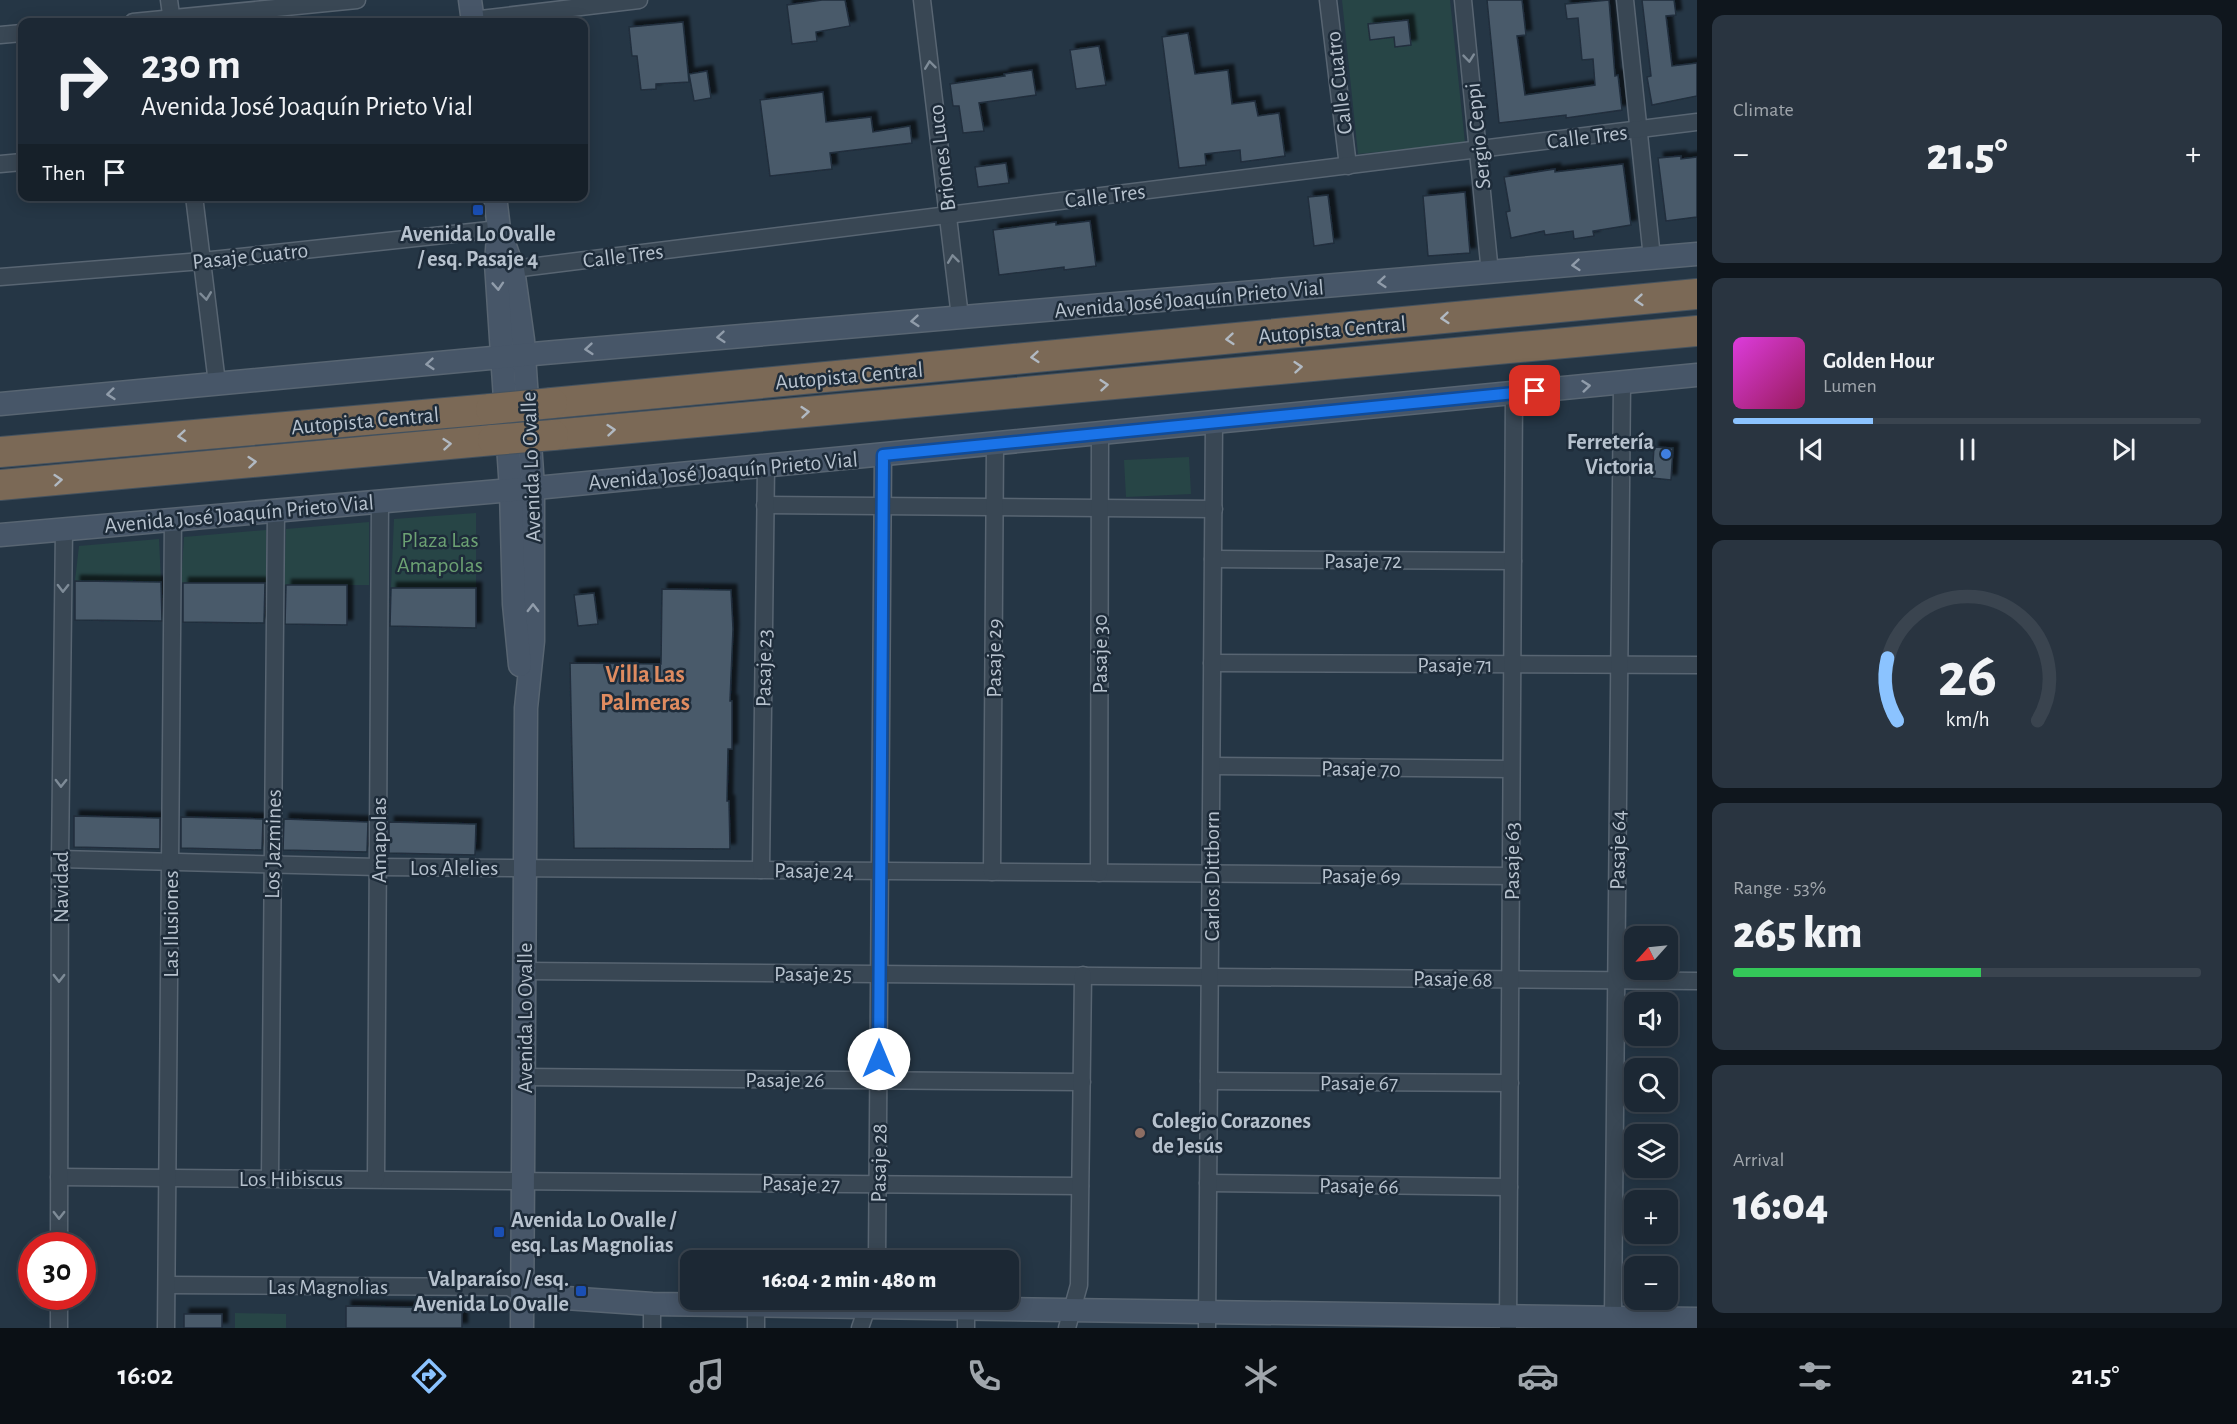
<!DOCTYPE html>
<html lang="en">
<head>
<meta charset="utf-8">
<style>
	body { margin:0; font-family:"Alegreya Sans",sans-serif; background:#293440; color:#f1f3f6; height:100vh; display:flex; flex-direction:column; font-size:22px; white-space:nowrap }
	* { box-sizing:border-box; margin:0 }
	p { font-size:20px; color:#a0a6ac }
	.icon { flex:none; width:33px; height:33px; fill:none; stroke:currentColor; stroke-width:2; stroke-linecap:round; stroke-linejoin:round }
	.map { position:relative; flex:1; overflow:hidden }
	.panel { display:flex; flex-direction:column; gap:15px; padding:15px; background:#0f161d; width:540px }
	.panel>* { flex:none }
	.guide { position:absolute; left:18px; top:18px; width:570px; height:183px; border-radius:12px; box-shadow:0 3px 15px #0003,0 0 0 2px #3a444f; background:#1c2834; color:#f1f3f6; overflow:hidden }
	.needle { width:39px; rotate:243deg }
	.tools { position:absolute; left:1624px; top:926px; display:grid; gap:12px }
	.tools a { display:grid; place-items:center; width:54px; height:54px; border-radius:12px; background:#1c2834; box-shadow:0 3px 15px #0003,0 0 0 2px #3a444f; font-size:30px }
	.speed { position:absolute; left:18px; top:1232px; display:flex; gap:12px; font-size:30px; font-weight:700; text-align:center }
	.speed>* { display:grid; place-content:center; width:78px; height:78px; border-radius:50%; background:#1c2834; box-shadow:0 3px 15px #0003,0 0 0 2px #3a444f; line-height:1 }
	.speed .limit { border:9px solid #d22; background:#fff; color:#111 }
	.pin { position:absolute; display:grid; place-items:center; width:51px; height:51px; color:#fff; margin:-26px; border-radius:12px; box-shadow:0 3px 9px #0006 }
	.me { position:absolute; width:66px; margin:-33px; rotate:0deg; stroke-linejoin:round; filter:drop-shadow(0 0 4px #0008) }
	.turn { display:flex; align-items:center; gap:21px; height:126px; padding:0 24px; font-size:27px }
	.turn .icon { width:78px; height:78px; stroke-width:2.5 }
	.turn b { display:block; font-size:42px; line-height:51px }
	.then { display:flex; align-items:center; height:57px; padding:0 24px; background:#0003; gap:12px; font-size:22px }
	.big { font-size:45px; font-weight:800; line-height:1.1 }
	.panel .tile { flex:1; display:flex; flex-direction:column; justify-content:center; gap:9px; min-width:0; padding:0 21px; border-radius:12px; background:#293440 }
	.panel .dial { align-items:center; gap:0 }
	.dial svg { height:156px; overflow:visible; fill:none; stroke:#3a444f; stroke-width:7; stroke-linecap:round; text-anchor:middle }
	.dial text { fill:#f1f3f6; stroke:none }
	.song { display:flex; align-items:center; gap:18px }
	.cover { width:72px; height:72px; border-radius:9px; background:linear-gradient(135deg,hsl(300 70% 55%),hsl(330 70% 35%)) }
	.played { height:6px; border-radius:3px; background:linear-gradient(90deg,#8bc3ff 30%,#3a444f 30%) }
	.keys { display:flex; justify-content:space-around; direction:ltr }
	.heat { display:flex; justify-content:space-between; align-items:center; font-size:33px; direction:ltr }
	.charge { height:9px; border-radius:4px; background:linear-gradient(90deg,#34c759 53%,#3a444f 0) }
	.trip { position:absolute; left:680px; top:1250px; width:339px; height:60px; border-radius:12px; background:#1c2834; box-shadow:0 3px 15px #0003,0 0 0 2px #3a444f; font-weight:800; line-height:60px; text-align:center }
	.dock { display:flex; height:96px; justify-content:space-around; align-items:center; background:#0b1015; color:#a0a6ac }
	.dock .icon { width:42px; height:42px }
	.dock .active { color:#8bc3ff }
	.dock b { font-size:27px; color:#f1f3f6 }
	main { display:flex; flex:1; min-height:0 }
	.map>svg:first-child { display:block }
</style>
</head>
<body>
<main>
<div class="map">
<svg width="1697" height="1328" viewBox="0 0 1697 1328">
	<defs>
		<filter id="shadow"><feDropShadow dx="5.5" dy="-5.5" stdDeviation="1.5" flood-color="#0009"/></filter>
	</defs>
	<rect width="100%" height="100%" fill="#253645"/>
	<g fill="#274546">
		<polygon points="1342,0 1450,0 1465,143 1358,154"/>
		<polygon points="1189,457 1191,494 1126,497 1124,460"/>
		<polygon points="476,513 476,588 391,588 394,519"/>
		<polygon points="369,522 369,585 284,585 286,529"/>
		<polygon points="266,530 266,583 181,583 184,537"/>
		<polygon points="159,539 161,582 75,581 79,546"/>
		<polygon points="235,1313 286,1314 286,1328 235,1328"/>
	</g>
	<g fill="#485a6b" stroke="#202e3c" stroke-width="1.5" filter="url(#shadow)">
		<polygon points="822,0 845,0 850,26 816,32 817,41 792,44 787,5"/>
		<polygon points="1487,0 1522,0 1526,35 1517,36 1525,95 1595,85 1593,59 1582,60 1578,18 1567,19 1565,4 1609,0 1615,76 1618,75 1622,110 1566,118 1566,115 1499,123"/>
		<polygon points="1642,0 1674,0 1676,15 1666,16 1672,66 1697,63 1697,96 1652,105 1647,77 1651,76"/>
		<polygon points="1408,20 1411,45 1395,47 1394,37 1370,40 1368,24"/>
		<polygon points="683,22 689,82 656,84 656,89 641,90 637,56 632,56 629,27"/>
		<polygon points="1188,33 1195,74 1228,70 1232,104 1255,101 1258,116 1279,113 1285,156 1241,162 1240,150 1205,154 1206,165 1179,168 1162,37"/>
		<polygon points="1099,46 1106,85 1076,89 1070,50"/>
		<polygon points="1032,70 1036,95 979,103 984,131 963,133 959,106 953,106 950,84 1005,76 1004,74"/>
		<polygon points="707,71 711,98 694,101 689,74"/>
		<polygon points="823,92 826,122 871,117 873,132 910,126 912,143 830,153 832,169 770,176 760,100"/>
		<polygon points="1681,156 1681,159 1697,157 1697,217 1666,221 1658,158"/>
		<polygon points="1006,163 1009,183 978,187 975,167"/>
		<polygon points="1623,164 1631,225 1593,231 1594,236 1574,239 1573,231 1545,235 1544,231 1511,238 1506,212 1510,211 1504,177 1555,169 1555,172"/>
		<polygon points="1465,192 1470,253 1428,256 1423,196"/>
		<polygon points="1328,195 1334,243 1314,246 1308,197"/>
		<polygon points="1090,221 1096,266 1064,270 1064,267 999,275 993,230 1056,222 1056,225"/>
		<polygon points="1654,447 1673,448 1671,480 1652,478"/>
		<polygon points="75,581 161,582 162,621 75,620"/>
		<polygon points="183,583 265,583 264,623 183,622"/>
		<polygon points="286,585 347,585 347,625 285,624"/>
		<polygon points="391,588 476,588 476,628 390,626"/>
		<polygon points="662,589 731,590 733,629 730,701 732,701 732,749 728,749 727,801 729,801 730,849 574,848 570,663 661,664"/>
		<polygon points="594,593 598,624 578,626 574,595"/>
		<polygon points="74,816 160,818 160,849 74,847"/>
		<polygon points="181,817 263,819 262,850 181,848"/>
		<polygon points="284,819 368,822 367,852 283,850"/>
		<polygon points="389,822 476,824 475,855 389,853"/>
		<polygon points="346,1306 462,1308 462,1328 346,1328"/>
		<rect x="184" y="1314" width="38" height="14"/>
	</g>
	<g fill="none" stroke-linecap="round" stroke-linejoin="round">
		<defs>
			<g id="street">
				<polyline points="169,0 172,22"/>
				<polyline points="922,0 960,317"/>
				<polyline points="1328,0 1348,166"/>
				<polyline points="1463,0 1490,273"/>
				<polyline points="1625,0 1652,258"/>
				<polyline points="472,20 639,0"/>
				<polyline points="133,22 357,0"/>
				<polyline points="0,35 22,33"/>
				<polyline points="0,164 22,162"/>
				<polyline points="194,196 217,383"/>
				<polyline points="513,269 1697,122"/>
				<polyline points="0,277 202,261 499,229"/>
				<polyline points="765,505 1214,509"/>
				<polyline points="1213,559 1513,561"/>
				<polyline points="1212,663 1697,665"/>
				<polyline points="1212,766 1511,769"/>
				<polyline points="60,859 378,867 1511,876"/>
				<polyline points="761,870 766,466"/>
				<polyline points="992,872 995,445"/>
				<polyline points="1099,873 1100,434"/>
				<polyline points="524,971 1697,981"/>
				<polyline points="524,1077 1082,1082"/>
				<polyline points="1209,1081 1510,1083"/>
				<polyline points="59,1177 1080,1186"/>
				<polyline points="270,1178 276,510"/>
				<polyline points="376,1179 380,500"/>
				<polyline points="1208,1183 1509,1187"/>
				<polyline points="59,1245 60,859 64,529"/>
				<polyline points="877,1260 883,455"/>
				<polyline points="167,1285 509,1287 522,1295"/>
				<polyline points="966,1308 966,1328"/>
				<polyline points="1613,1318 1622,383"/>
				<polyline points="59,1328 59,1296"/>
				<polyline points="166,1328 173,519"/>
				<polyline points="652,1328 652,1304"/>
				<polyline points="756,1328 756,1305"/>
				<polyline points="860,1328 870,1299"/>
				<polyline points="1067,1328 1079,1285 1083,975"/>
				<polyline points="1207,1328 1214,423"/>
				<polyline points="1508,1328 1514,394"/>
			</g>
			<g id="secondary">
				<polyline points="470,0 473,22"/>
				<polyline points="495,196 499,229 513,269 523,340 533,487 533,641 526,708 522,1328"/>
				<polyline points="498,237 496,263 511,490 514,604 520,665"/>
				<polyline points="0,404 544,353 1697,254"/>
				<polyline points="0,535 546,487 1697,375"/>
				<polyline points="522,1295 652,1304 1697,1319"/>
			</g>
			<g id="highway">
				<polyline points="552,403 1697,294"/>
				<polyline points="553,435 1697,331"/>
				<polyline points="0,452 491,409"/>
				<polyline points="0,485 493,440"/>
			</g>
		</defs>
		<use href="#street" stroke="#586572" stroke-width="19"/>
		<use href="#secondary" stroke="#586572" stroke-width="25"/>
		<use href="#highway" stroke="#44525f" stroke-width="32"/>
		<use href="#street" stroke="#394754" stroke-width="16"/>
		<use href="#secondary" stroke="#475668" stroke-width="22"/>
		<use href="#highway" stroke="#7b6956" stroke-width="30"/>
		<defs>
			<g id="highway-bridge">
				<polyline points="491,409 552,403"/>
				<polyline points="493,440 553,435"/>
			</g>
		</defs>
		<use href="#highway-bridge" stroke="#44525f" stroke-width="32" stroke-linecap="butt"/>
		<use href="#highway-bridge" stroke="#7b6956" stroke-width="30"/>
	</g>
	<defs><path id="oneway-chevron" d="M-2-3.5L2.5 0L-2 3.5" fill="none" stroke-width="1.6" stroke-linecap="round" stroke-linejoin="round" transform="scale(1.5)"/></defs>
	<g stroke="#7e8b97">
		<use href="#oneway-chevron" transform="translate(1469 58) rotate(84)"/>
		<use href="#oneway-chevron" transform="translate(930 65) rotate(-97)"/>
		<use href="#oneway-chevron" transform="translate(953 259) rotate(-97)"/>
		<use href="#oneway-chevron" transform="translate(206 296) rotate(83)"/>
		<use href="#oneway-chevron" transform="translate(63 588) rotate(91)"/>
		<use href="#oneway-chevron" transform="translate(61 783) rotate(91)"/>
		<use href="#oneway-chevron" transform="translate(59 978) rotate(90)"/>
		<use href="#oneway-chevron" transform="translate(59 1215) rotate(90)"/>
	</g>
	<g stroke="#909caa">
		<use href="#oneway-chevron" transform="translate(1576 265) rotate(175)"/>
		<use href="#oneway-chevron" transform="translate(1382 282) rotate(175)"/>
		<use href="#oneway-chevron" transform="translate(498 286) rotate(86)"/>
		<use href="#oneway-chevron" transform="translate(915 321) rotate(175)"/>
		<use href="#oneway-chevron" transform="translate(721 337) rotate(175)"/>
		<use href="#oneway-chevron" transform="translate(589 349) rotate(175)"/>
		<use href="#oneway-chevron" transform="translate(430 364) rotate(175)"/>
		<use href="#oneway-chevron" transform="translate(1586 386) rotate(-6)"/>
		<use href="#oneway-chevron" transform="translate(111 394) rotate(174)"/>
		<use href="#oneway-chevron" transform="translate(533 608) rotate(-90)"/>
	</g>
	<g stroke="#b1b9c2">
		<use href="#oneway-chevron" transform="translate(1639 300) rotate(175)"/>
		<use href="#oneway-chevron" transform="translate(1445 318) rotate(175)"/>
		<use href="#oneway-chevron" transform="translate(1230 339) rotate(175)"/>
		<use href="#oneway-chevron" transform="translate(1035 357) rotate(175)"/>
		<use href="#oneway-chevron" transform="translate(1298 367) rotate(-5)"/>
		<use href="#oneway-chevron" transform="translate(1104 385) rotate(-5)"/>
		<use href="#oneway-chevron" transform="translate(805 412) rotate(-5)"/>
		<use href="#oneway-chevron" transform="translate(611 430) rotate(-5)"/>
		<use href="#oneway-chevron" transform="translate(182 436) rotate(175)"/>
		<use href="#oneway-chevron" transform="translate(447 444) rotate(-5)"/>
		<use href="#oneway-chevron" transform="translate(252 462) rotate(-5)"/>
		<use href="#oneway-chevron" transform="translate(58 480) rotate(-5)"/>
	</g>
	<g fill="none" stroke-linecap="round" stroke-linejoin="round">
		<defs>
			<polyline id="route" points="879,1059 883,455 1535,391"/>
		</defs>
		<use href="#route" stroke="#114b97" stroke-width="15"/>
		<use href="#route" stroke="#1a73e8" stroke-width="10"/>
	</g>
	<g fill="#1a4fb4" stroke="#1e2c3a" stroke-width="2">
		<rect x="472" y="204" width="12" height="12" rx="3"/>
		<rect x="493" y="1226" width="12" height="12" rx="3"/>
		<rect x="575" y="1285" width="12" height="12" rx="3"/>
	</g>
	<circle fill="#3f7fe0" stroke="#1e2c3a" stroke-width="2" cx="1666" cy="454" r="6"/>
	<circle fill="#8d6e63" stroke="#1e2c3a" stroke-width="2" cx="1140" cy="1133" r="6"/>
	<g text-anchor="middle" stroke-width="5" stroke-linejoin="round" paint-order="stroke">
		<g font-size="22" fill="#b7c2ce" stroke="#1e2c3a">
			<text transform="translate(1338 83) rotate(-97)" y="8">Calle Cuatro</text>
			<text transform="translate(1477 136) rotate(-96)" y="8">Sergio Ceppi</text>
			<text transform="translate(1587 136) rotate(-7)" y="8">Calle Tres</text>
			<text transform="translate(941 158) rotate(-97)" y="8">Briones Luco</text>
			<text transform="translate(1105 195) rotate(-7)" y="8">Calle Tres</text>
			<text transform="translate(250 255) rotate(-6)" y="8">Pasaje Cuatro</text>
			<text transform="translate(623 255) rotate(-7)" y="8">Calle Tres</text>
			<text transform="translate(1189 298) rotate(-5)" y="8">Avenida José Joaquín Prieto Vial</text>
			<text transform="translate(1332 329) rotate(-5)" y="8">Autopista Central</text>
			<text transform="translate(849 375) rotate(-5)" y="8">Autopista Central</text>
			<text transform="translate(365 420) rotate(-5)" y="8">Autopista Central</text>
			<text transform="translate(530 467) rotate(-92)" y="8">Avenida Lo Ovalle</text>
			<text transform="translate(723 470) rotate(-5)" y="8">Avenida José Joaquín Prieto Vial</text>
			<text transform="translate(239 513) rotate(-5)" y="8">Avenida José Joaquín Prieto Vial</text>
			<text x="1363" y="568">Pasaje 72</text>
			<text transform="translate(1099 654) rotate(-90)" y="8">Pasaje 30</text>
			<text transform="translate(993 658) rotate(-90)" y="8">Pasaje 29</text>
			<text x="1455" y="672">Pasaje 71</text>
			<text transform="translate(763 668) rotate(-89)" y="8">Pasaje 23</text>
			<text transform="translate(1361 768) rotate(1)" y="8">Pasaje 70</text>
			<text transform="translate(378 840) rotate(-90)" y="8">Amapolas</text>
			<text transform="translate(272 844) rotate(-89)" y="8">Los Jazmines</text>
			<text transform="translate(1617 850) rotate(-89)" y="8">Pasaje 64</text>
			<text transform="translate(1511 861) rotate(-90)" y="8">Pasaje 63</text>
			<text x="454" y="875">Los Alelies</text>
			<text transform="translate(814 870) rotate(1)" y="8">Pasaje 24</text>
			<text x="1361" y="883">Pasaje 69</text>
			<text transform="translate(1211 876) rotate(-90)" y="8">Carlos Dittborn</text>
			<text transform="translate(60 887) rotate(-90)" y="8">Navidad</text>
			<text transform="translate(170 924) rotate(-90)" y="8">Las Ilusiones</text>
			<text x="813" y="981">Pasaje 25</text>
			<text transform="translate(1453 978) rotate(1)" y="8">Pasaje 68</text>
			<text transform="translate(524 1018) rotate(-90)" y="8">Avenida Lo Ovalle</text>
			<text x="785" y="1087">Pasaje 26</text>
			<text x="1359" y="1090">Pasaje 67</text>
			<text transform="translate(878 1163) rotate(-89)" y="8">Pasaje 28</text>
			<text x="291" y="1186">Los Hibiscus</text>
			<text transform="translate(801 1183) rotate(1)" y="8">Pasaje 27</text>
			<text transform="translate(1359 1185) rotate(1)" y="8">Pasaje 66</text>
			<text x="328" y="1294">Las Magnolias</text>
		</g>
		<g font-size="22" font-weight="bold" fill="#b7c2ce" stroke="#1e2c3a" text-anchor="end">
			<text x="478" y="241" text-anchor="middle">Avenida Lo Ovalle<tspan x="478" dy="25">/ esq. Pasaje 4</tspan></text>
			<text x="1654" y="449">Ferretería<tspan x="1654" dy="25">Victoria</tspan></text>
			<text x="1152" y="1128" text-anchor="start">Colegio Corazones<tspan x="1152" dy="25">de Jesús</tspan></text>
			<text x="511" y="1227" text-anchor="start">Avenida Lo Ovalle /<tspan x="511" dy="25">esq. Las Magnolias</tspan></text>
			<text x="569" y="1286">Valparaíso / esq.<tspan x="569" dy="25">Avenida Lo Ovalle</tspan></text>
		</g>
		<g font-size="22" fill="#6ca173" stroke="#1e2c3a">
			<text x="440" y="547">Plaza Las<tspan x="440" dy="25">Amapolas</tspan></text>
		</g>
		<g font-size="24" font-weight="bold" fill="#df8b60" stroke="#1e2c3a">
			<text x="645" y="682">Villa Las<tspan x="645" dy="28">Palmeras</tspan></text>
		</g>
	</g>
</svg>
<div class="tools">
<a><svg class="needle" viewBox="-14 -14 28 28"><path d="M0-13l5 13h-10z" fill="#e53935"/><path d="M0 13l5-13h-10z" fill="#a0a6ac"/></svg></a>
<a><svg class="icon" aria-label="sound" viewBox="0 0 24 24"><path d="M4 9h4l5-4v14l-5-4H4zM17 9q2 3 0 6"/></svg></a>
<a><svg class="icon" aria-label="search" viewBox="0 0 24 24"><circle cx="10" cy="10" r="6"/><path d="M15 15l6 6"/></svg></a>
<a><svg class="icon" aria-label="layers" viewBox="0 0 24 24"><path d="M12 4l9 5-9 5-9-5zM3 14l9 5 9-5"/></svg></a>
<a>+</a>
<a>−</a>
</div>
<div class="speed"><div class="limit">30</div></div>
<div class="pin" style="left:1535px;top:391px;background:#d93025"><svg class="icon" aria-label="arrive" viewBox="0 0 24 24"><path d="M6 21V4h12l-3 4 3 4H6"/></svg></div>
<svg class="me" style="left:879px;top:1059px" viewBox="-20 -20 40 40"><circle r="19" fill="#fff"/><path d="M0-13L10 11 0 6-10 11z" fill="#1a73e8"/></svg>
<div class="trip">16:04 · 2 min · 480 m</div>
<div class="guide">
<div class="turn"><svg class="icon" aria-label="right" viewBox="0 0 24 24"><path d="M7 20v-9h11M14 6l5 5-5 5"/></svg><div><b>230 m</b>Avenida José Joaquín Prieto Vial</div></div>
<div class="then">Then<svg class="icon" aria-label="arrive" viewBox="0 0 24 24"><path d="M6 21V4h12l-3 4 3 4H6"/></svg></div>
</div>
</div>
<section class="panel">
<div class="tile"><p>Climate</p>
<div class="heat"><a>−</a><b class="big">21.5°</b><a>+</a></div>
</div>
<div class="tile">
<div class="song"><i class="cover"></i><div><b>Golden Hour</b><p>Lumen</p></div></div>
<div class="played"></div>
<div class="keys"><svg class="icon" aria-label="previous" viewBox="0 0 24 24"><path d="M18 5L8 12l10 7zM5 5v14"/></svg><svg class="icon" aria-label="pause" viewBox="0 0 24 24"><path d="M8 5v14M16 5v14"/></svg><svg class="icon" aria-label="next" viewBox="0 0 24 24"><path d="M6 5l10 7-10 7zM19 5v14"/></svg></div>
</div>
<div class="tile dial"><svg viewBox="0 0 100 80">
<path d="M14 69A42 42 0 1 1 86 69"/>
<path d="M14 69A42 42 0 0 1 9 37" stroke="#8bc3ff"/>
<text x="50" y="56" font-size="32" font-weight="700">26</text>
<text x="50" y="72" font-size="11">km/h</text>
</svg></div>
<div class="tile"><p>Range · 53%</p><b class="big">265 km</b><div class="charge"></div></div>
<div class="tile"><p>Arrival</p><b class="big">16:04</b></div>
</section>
</main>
<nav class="dock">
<b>16:02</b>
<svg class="icon active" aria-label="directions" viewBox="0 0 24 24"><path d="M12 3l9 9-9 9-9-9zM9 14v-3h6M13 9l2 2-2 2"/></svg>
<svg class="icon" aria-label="music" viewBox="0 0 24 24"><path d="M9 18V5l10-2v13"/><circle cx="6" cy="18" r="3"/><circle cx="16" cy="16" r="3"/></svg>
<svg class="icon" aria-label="phone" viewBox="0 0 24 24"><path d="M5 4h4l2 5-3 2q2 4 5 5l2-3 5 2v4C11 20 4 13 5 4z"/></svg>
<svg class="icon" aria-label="climate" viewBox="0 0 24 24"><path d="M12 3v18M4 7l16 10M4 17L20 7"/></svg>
<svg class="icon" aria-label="car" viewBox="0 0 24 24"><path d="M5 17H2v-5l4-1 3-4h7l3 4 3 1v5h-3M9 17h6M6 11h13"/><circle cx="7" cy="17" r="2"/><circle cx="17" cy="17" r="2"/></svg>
<svg class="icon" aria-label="filters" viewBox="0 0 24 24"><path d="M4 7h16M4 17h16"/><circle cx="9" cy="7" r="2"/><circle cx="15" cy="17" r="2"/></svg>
<b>21.5°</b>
</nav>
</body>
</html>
